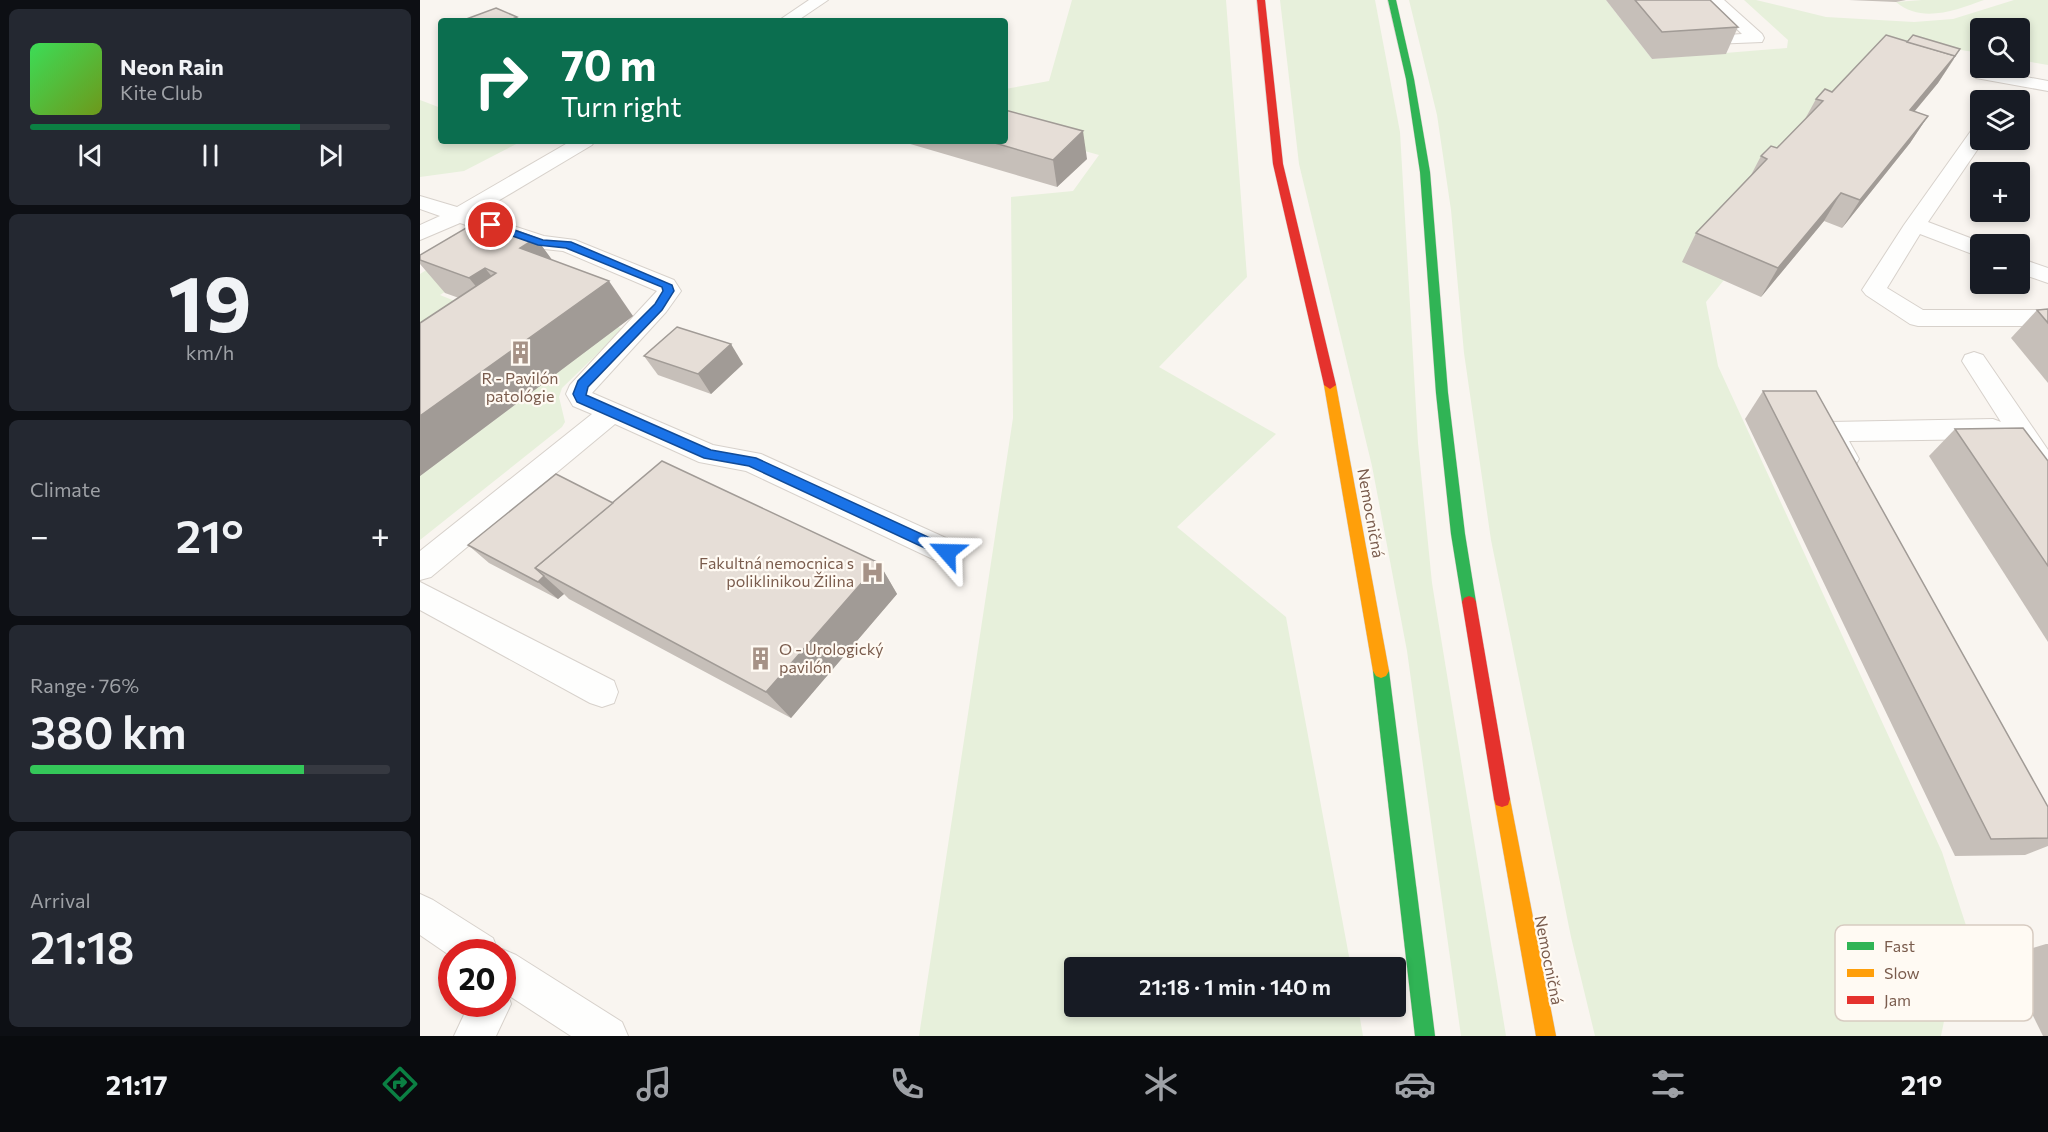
<!DOCTYPE html>
<html lang="en">
<head>
<meta charset="utf-8">
<style>
	body { margin:0; font-family:Commissioner,sans-serif; background:#242831; color:#f1f3f6; height:100vh; display:flex; flex-direction:column; font-size:22px; white-space:nowrap }
	* { box-sizing:border-box; margin:0 }
	p { font-size:20px; color:#9ea1a6 }
	.icon { flex:none; width:33px; height:33px; fill:none; stroke:currentColor; stroke-width:2; stroke-linecap:round; stroke-linejoin:round }
	.map { position:relative; flex:1; overflow:hidden }
	.drawer { display:flex; flex-direction:column; gap:9px; padding:9px; background:#0d0f14; width:420px }
	.drawer>* { flex:none }
	.banner { position:absolute; left:18px; top:18px; width:570px; height:126px; border-radius:6px; box-shadow:0 3px 9px #0003; background:#0b6e4f; color:#fff; overflow:hidden }
	.fabs { position:absolute; left:1550px; top:18px; display:grid; gap:12px }
	.fabs a { display:grid; place-items:center; width:60px; height:60px; border-radius:6px; background:#171b24; box-shadow:0 3px 9px #0003; font-size:30px }
	.speed { position:absolute; left:18px; top:939px; display:flex; gap:12px; font-size:30px; font-weight:700; text-align:center }
	.speed>* { display:grid; place-content:center; width:78px; height:78px; border-radius:50%; background:#171b24; box-shadow:0 3px 9px #0003; line-height:1 }
	.speed .limit { border:9px solid #d22; background:#fff; color:#111 }
	.pin { position:absolute; display:grid; place-items:center; width:51px; height:51px; color:#fff; margin:-26px; border:3px solid #fff; border-radius:50%; box-shadow:0 2px 6px #0007 }
	.me { position:absolute; width:66px; margin:-33px; rotate:295deg; stroke-linejoin:round; filter:drop-shadow(0 0 4px #0008) }
	.turn { display:flex; align-items:center; gap:21px; height:126px; padding:0 24px; font-size:27px }
	.turn .icon { width:78px; height:78px; stroke-width:2.5 }
	.turn b { display:block; font-size:42px; line-height:51px }
	.big { font-size:45px; font-weight:600; line-height:1.1 }
	.drawer .tile { flex:1; display:flex; flex-direction:column; justify-content:center; gap:9px; min-width:0; padding:0 21px; border-radius:9px; background:#242831 }
	.drawer .dial { align-items:center; gap:0 }
	.dial b { font-size:78px; line-height:1 }
	.song { display:flex; align-items:center; gap:18px }
	.cover { width:72px; height:72px; border-radius:9px; background:linear-gradient(135deg,hsl(130 70% 55%),hsl(80 70% 35%)) }
	.played { height:6px; border-radius:3px; background:linear-gradient(90deg,#0b8043 75%,#363941 75%) }
	.keys { display:flex; justify-content:space-around; direction:ltr }
	.heat { display:flex; justify-content:space-between; align-items:center; font-size:33px; direction:ltr }
	.charge { height:9px; border-radius:4px; background:linear-gradient(90deg,#34c759 76%,#363941 0) }
	.trip { position:absolute; left:644px; top:957px; width:342px; height:60px; border-radius:6px; background:#171b24; box-shadow:0 3px 9px #0003; font-weight:600; line-height:60px; text-align:center }
	.tab-bar { display:flex; height:96px; justify-content:space-around; align-items:center; background:#090b0e; color:#9ea1a6 }
	.tab-bar .icon { width:42px; height:42px }
	.tab-bar .on { color:#0b8043 }
	.tab-bar b { font-size:27px; color:#f1f3f6 }
	main { display:flex; flex:1; min-height:0 }
	.map>svg:first-child { display:block }
</style>
</head>
<body>
<main>
<section class="drawer">
<div class="tile">
<div class="song"><i class="cover"></i><div><b>Neon Rain</b><p>Kite Club</p></div></div>
<div class="played"></div>
<div class="keys"><svg class="icon" aria-label="previous" viewBox="0 0 24 24"><path d="M18 5L8 12l10 7zM5 5v14"/></svg><svg class="icon" aria-label="pause" viewBox="0 0 24 24"><path d="M8 5v14M16 5v14"/></svg><svg class="icon" aria-label="next" viewBox="0 0 24 24"><path d="M6 5l10 7-10 7zM19 5v14"/></svg></div>
</div>
<div class="tile dial"><b>19</b><p>km/h</p></div>
<div class="tile"><p>Climate</p>
<div class="heat"><a>−</a><b class="big">21°</b><a>+</a></div>
</div>
<div class="tile"><p>Range · 76%</p><b class="big">380 km</b><div class="charge"></div></div>
<div class="tile"><p>Arrival</p><b class="big">21:18</b></div>
</section>
<div class="map">
<svg width="1628" height="1036" viewBox="0 0 1628 1036">
	<rect width="100%" height="100%" fill="#f9f5f0"/>
	<g fill="#e7f0db">
		<polygon points="652,0 806,0 827,277 739,367 856,434 757,527 866,617 931,967 654,968 654,1006 938,1007 943,1036 499,1036 593,418 591,197 653,191 679,155 585,129 585,89 629,81"/>
		<polygon points="860,0 955,0 980,132 998,443 1012,583 1086,1036 1041,1036 987,651 952,466 879,164"/>
		<polygon points="989,0 1186,0 1232,59 1367,48 1368,40 1324,0 1336,0 1406,17 1494,22 1533,19 1594,0 1628,0 1628,65 1599,60 1599,28 1560,28 1560,53 1472,39 1304,280 1286,302 1298,366 1522,852 1557,959 1537,957 1521,1036 1175,1036 1151,937 1071,540 1044,353 1031,210 1017,115"/>
		<path d="M1502,0H1564C1536,10 1502,24 1476,2Z"/>
		<polygon points="0,100 21,108 21,141 102,141 44,171 0,177"/>
		<polygon points="55,240 87,251 20,295 84,321 0,380 0,274"/>
		<polygon points="198,327 203,329 142,388 139,397 145,422 142,427 0,540 0,476"/>
	</g>
	<g fill="none" stroke-linecap="round" stroke-linejoin="round">
		<defs>
			<g id="lane">
				<polygon points="389,0 408,0 377,21 358,21"/>
				<polygon points="1287,0 1304,0 1342,34 1344,38 1342,42 1292,44 1290,40 1292,36 1322,34"/>
				<polygon points="1562,69 1628,81 1628,91 1556,78 1553,74 1556,70"/>
				<polygon points="1560,126 1560,140 1564,140 1508,222 1566,244 1560,244 1560,257 1500,234 1467,288 1503,310 1628,310 1628,326 1498,326 1490,324 1446,295 1442,290 1484,225 1553,128"/>
				<polygon points="151,141 175,141 172,145 56,214 124,236 155,240 254,280 261,291 246,312 172,393 293,445 341,454 537,543 542,552 537,561 527,564 517,561 326,471 279,462 195,424 11,577 0,580 0,551 172,414 153,406 146,394 150,385 237,291 143,251 114,248 40,223 0,240 0,225 20,216 0,209 0,196 37,207"/>
				<polygon points="1599,258 1628,268 1628,283 1599,273"/>
				<polygon points="1554,352 1563,355 1628,450 1628,483 1618,479 1586,430 1582,436 1573,439 1429,441 1439,459 1435,466 1425,469 1415,466 1397,432 1401,425 1410,422 1573,419 1581,422 1542,361 1545,355"/>
				<polygon points="0,582 194,681 198,692 194,703 182,707 170,703 0,610"/>
				<polygon points="0,894 13,900 73,938 78,951 82,949 96,955 202,1022 208,1036 151,1036 88,995 91,1004 76,1036 34,1036 49,1004 82,1004 82,952 32,952 32,957 0,935"/>
			</g>
			<g id="fast">
				<polygon points="968,0 976,0 994,79 1010,172 1028,393 1045,534 1056,602 1054,606 1049,608 1044,606 1042,602 1031,534 1016,393 1000,172 986,79"/>
				<polygon points="961,664 966,666 969,671 1015,1036 995,1036 953,671 956,666"/>
			</g>
			<g id="slow">
				<polygon points="910,381 916,385 969,671 966,676 961,678 956,676 953,671 904,385"/>
				<polygon points="1082,791 1088,793 1090,799 1136,1036 1116,1036 1074,799 1076,793"/>
			</g>
			<g id="jam">
				<polygon points="837,0 845,0 863,164 916,385 910,389 904,385 853,164"/>
				<polygon points="1049,596 1054,598 1056,602 1090,799 1088,805 1082,807 1076,805 1074,799 1042,602 1044,598"/>
			</g>
		</defs>
		<use href="#lane" stroke="#d7d1cb" stroke-width="2"/>
		<use href="#fast" stroke="#dad1cc" stroke-width="1"/>
		<use href="#slow" stroke="#dad1cc" stroke-width="1"/>
		<use href="#jam" stroke="#dad1cc" stroke-width="1"/>
		<use href="#lane" fill="#fefefd" fill-rule="evenodd"/>
		<use href="#fast" fill="#30b455" fill-rule="evenodd"/>
		<use href="#slow" fill="#ff9f0a" fill-rule="evenodd"/>
		<use href="#jam" fill="#e5322d" fill-rule="evenodd"/>
	</g>
	<g fill="#c6bfb9">
		<polygon points="1186,0 1290,0 1318,27 1306,54 1232,59"/>
		<polygon points="1429,0 1486,0 1476,2"/>
		<polygon points="1534,59 1518,83 1495,111 1508,116 1490,143 1422,228 1404,221 1341,297 1262,262 1276,233 1331,175 1341,156 1357,148 1385,119 1396,99 1412,92"/>
		<polygon points="480,141 585,141 667,159 637,187"/>
		<polygon points="116,238 132,260 213,316 0,476 0,323 39,298 25,293 0,264 0,255"/>
		<polygon points="1628,309 1628,383 1591,338 1617,310"/>
		<polygon points="224,356 323,364 291,394 238,375"/>
		<polygon points="1343,391 1628,807 1628,846 1605,855 1535,856 1325,419"/>
		<polygon points="1535,429 1628,461 1628,642 1509,456"/>
		<polygon points="193,503 459,563 477,594 371,718 149,599 144,594 138,599 69,563 48,545"/>
		<polygon points="1626,944 1628,944 1628,1036 1623,1036 1584,957"/>
	</g>
	<g fill="#a19b96">
		<polygon points="97,17 99,21 88,21"/>
		<polygon points="1540,49 1518,83 1473,137 1490,110"/>
		<polygon points="1508,116 1490,143 1422,228 1440,200"/>
		<polygon points="663,131 667,159 637,187 633,160"/>
		<polygon points="1421,193 1404,221 1341,297 1358,268"/>
		<polygon points="116,238 141,272 100,248"/>
		<polygon points="65,268 93,303 78,313 49,278"/>
		<polygon points="189,281 213,316 0,476 0,416"/>
		<polygon points="311,344 323,364 291,394 278,374"/>
		<polygon points="459,563 477,594 371,718 346,692"/>
		<polygon points="124,576 144,594 138,599 118,582"/>
	</g>
	<g fill="#e6ded7" stroke="#a19b96" stroke-width="1.5">
		<polygon points="1215,0 1290,0 1318,27 1242,32"/>
		<polygon points="76,8 97,17 88,21 41,21"/>
		<polygon points="1466,35 1535,56 1490,110 1508,116 1440,200 1421,193 1358,268 1276,233 1347,159 1341,156 1351,146 1357,148 1403,101 1396,99 1405,89 1412,92"/>
		<polygon points="1493,35 1540,49 1535,56 1487,42"/>
		<polygon points="585,110 663,131 633,160 568,141 585,141"/>
		<polygon points="63,218 116,238 100,248 189,281 0,416 0,323 76,273 65,268 49,278 0,260 0,255"/>
		<polygon points="1628,309 1628,323 1617,310"/>
		<polygon points="257,327 311,344 278,374 224,356"/>
		<polygon points="1343,391 1396,391 1628,807 1628,838 1571,839"/>
		<polygon points="1603,428 1628,461 1628,566 1535,429"/>
		<polygon points="242,461 459,563 346,692 115,568"/>
		<polygon points="136,474 193,503 115,568 124,576 118,582 48,545"/>
	</g>
	<polygon fill="#1a73e8" stroke="#114b97" stroke-width="1.5" points="71,222 123,240 151,242 252,285 254,291 242,310 168,387 166,395 291,450 336,458 532,548 534,552 532,556 522,556 329,466 284,458 157,402 153,394 158,381 235,304 243,291 242,287 146,248 118,245 67,227 67,223"/>
	<defs>
		<symbol id="building-bare" viewBox="-9 -9 18 18"><path d="M-4-6H4V6H1V3H-1V6H-4ZM-2.5-4.3h1.7v1.8h-1.7ZM.8-4.3h1.7v1.8H.8ZM-2.5-1h1.7V.8h-1.7ZM.8-1h1.7V.8H.8Z" fill="#a69286" stroke="#fffaf3" stroke-width="2.5" paint-order="stroke"/></symbol>
		<symbol id="hospital-bare" viewBox="-9 -9 18 18"><path d="M-5-5h3v3.5h4V-5h3V5h-3V1.5h-4V5h-3Z" fill="#a69286" stroke="#fffaf3" stroke-width="2.5" paint-order="stroke"/></symbol>
	</defs>
	<g fill-rule="evenodd">
		<use href="#building-bare" x="84" y="336" width="33" height="33"/>
		<use href="#hospital-bare" x="436" y="556" width="33" height="33"/>
		<use href="#building-bare" x="324" y="642" width="33" height="33"/>
	</g>
	<g text-anchor="middle" stroke-width="4.5" stroke-linejoin="round" paint-order="stroke">
		<g font-size="16" fill="#7a5c4d" stroke="#fffaf3">
			<text x="100" y="384">R - Pavilón<tspan x="100" dy="18">patológie</tspan></text>
			<text x="434" y="569" text-anchor="end">Fakultná nemocnica s<tspan x="434" dy="18">poliklinikou Žilina</tspan></text>
			<text x="359" y="655" text-anchor="start">O - Urologický<tspan x="359" dy="18">pavilón</tspan></text>
		</g>
		<g font-size="16" fill="#7a5c4d" stroke="#fffaf3">
			<text transform="translate(951 513) rotate(80)" y="6">Nemocničná</text>
			<text transform="translate(1129 960) rotate(79)" y="6">Nemocničná</text>
		</g>
	</g>
	<rect x="1415" y="925" width="198" height="96" rx="9" fill="#fffaf3" stroke="#d7cbc1" stroke-width="1.5"/>
	<rect x="1427" y="942" width="27" height="8" fill="#30b455"/>
	<rect x="1427" y="969" width="27" height="8" fill="#ff9f0a"/>
	<rect x="1427" y="996" width="27" height="8" fill="#e5322d"/>
	<g font-size="16" fill="#7a5c4d">
		<text x="1464" y="952">Fast</text>
		<text x="1464" y="979">Slow</text>
		<text x="1464" y="1006">Jam</text>
	</g>
</svg>
<div class="fabs">
<a><svg class="icon" aria-label="search" viewBox="0 0 24 24"><circle cx="10" cy="10" r="6"/><path d="M15 15l6 6"/></svg></a>
<a><svg class="icon" aria-label="layers" viewBox="0 0 24 24"><path d="M12 4l9 5-9 5-9-5zM3 14l9 5 9-5"/></svg></a>
<a>+</a>
<a>−</a>
</div>
<div class="speed"><div class="limit">20</div></div>
<div class="pin" style="left:71px;top:225px;background:#d93025"><svg class="icon" aria-label="arrive" viewBox="0 0 24 24"><path d="M6 21V4h12l-3 4 3 4H6"/></svg></div>
<svg class="me" style="left:527px;top:552px" viewBox="-20 -20 40 40"><path d="M0-17L14 15 0 8-14 15z" fill="#1a73e8" stroke="#fff" stroke-width="4"/></svg>
<div class="trip">21:18 · 1 min · 140 m</div>
<div class="banner">
<div class="turn"><svg class="icon" aria-label="right" viewBox="0 0 24 24"><path d="M7 20v-9h11M14 6l5 5-5 5"/></svg><div><b>70 m</b>Turn right</div></div>
</div>
</div>
</main>
<nav class="tab-bar">
<b>21:17</b>
<svg class="icon on" aria-label="directions" viewBox="0 0 24 24"><path d="M12 3l9 9-9 9-9-9zM9 14v-3h6M13 9l2 2-2 2"/></svg>
<svg class="icon" aria-label="music" viewBox="0 0 24 24"><path d="M9 18V5l10-2v13"/><circle cx="6" cy="18" r="3"/><circle cx="16" cy="16" r="3"/></svg>
<svg class="icon" aria-label="phone" viewBox="0 0 24 24"><path d="M5 4h4l2 5-3 2q2 4 5 5l2-3 5 2v4C11 20 4 13 5 4z"/></svg>
<svg class="icon" aria-label="climate" viewBox="0 0 24 24"><path d="M12 3v18M4 7l16 10M4 17L20 7"/></svg>
<svg class="icon" aria-label="car" viewBox="0 0 24 24"><path d="M5 17H2v-5l4-1 3-4h7l3 4 3 1v5h-3M9 17h6M6 11h13"/><circle cx="7" cy="17" r="2"/><circle cx="17" cy="17" r="2"/></svg>
<svg class="icon" aria-label="filters" viewBox="0 0 24 24"><path d="M4 7h16M4 17h16"/><circle cx="9" cy="7" r="2"/><circle cx="15" cy="17" r="2"/></svg>
<b>21°</b>
</nav>
</body>
</html>
